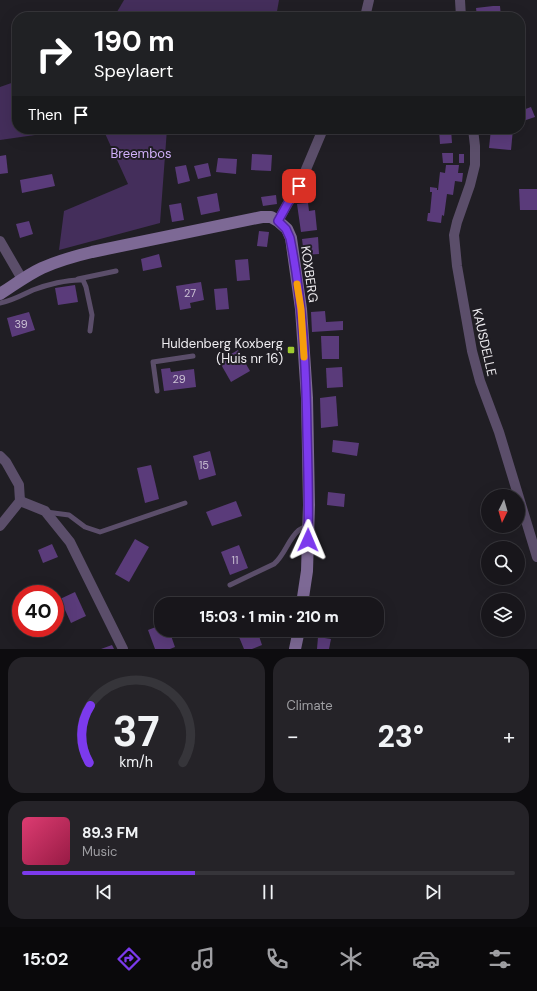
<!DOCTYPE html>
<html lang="en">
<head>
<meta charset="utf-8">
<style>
	body { margin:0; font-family:"DM Sans",sans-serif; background:#252328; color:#f1f3f6; height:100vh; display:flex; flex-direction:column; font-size:15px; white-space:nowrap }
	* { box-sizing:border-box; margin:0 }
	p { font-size:13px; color:#9f9fa3 }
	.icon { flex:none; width:22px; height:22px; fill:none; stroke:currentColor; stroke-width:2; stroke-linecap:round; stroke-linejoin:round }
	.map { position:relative; height:649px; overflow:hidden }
	.sheet { display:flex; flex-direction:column; gap:8px; padding:8px; background:#0d0c0f; flex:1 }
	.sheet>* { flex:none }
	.guide { position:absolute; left:12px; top:12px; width:513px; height:122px; border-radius:16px; box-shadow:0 4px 16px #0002,0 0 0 1px #36353a; background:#202124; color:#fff; overflow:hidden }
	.needle { width:26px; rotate:185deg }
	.controls { position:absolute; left:481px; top:489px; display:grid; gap:8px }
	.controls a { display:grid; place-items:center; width:44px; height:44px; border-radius:50%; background:#18161b; box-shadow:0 4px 16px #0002,0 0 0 1px #36353a; font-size:20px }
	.speed { position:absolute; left:12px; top:585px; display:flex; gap:8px; font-size:20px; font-weight:700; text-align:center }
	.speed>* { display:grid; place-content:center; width:52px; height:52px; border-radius:50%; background:#18161b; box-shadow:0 4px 16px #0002,0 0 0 1px #36353a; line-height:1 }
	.speed .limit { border:6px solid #d22; background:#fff; color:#111 }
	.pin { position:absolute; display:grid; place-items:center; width:34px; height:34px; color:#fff; margin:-17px; border-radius:8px; box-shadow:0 2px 6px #0006 }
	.me { position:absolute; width:44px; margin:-22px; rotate:1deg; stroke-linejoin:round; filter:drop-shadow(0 0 3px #0008) }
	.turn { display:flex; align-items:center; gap:14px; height:84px; padding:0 16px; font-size:18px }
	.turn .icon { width:52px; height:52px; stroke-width:2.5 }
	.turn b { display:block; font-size:28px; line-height:34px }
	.then { display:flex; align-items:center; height:38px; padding:0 16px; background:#0003; gap:8px; font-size:15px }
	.big { font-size:30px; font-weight:800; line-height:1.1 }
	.sheet .card { flex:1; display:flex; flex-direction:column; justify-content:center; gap:6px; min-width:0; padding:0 14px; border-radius:16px; background:#252328 }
	.sheet .dial { align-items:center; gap:0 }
	.dial svg { height:104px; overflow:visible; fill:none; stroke:#36353a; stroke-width:7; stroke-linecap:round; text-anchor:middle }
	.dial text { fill:#f1f3f6; stroke:none }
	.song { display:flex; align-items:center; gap:12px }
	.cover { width:48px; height:48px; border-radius:6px; background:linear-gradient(135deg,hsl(340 70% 55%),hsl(340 70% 35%)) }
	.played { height:4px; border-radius:2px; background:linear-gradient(90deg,#7c3aed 35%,#36353a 35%) }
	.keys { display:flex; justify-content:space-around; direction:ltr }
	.heat { display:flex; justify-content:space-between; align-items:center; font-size:22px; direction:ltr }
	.sheet .tiles { flex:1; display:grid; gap:8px; grid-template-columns:1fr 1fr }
	.card:last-child { grid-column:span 2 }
	.trip { position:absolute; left:154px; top:597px; width:230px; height:40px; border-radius:16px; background:#18161b; box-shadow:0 4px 16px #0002,0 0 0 1px #36353a; font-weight:800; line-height:40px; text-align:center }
	.menu { display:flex; height:64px; justify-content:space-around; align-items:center; background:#0a090b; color:#9f9fa3 }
	.menu .icon { width:28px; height:28px }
	.menu .active { color:#7c3aed }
	.menu b { font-size:18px; color:#f1f3f6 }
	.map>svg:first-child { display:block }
</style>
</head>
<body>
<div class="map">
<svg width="537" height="649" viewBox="0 0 537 649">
	<rect width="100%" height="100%" fill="#201e24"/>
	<g fill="#442e5b">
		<polygon points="124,0 279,0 276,17 114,17"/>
		<polygon points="17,81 17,129 77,129 0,140 0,87"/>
		<polygon points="103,129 167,129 160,223 59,250 64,211 128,184"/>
	</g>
	<g fill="#5a3b7a">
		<polygon points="493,6 500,6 501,17 477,17 476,8"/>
		<polygon points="531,107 535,117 520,122 520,111"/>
		<polygon points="439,129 451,129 452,143 440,144"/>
		<polygon points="491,129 513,129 511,150 489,148"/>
		<polygon points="442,153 453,153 453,163 443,163"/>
		<polygon points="252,154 272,155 271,171 251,170"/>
		<rect x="459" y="154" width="5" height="9"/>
		<polygon points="6,155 8,173 0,174 0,156"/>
		<polygon points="218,158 237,159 236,174 216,172"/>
		<polygon points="208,163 211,176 198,179 194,166"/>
		<polygon points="186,165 190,181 178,184 175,167"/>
		<polygon points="446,165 459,165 458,173 463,173 462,182 455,181 453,195 447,194 444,216 442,215 441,223 427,221 428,213 430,213 432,192 430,192 430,187 437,188 437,190 438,190 440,172 445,173"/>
		<polygon points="52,174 55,186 22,193 20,180"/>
		<polygon points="519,189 537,189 537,210 520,210"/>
		<polygon points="217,193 220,211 201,215 197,197"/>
		<polygon points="276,195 277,204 263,206 261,197"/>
		<polygon points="181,203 184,220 172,222 169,205"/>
		<polygon points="308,203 309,211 315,210 317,230 301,232 297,204"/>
		<polygon points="29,221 33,234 20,238 16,224"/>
		<polygon points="259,231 269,232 267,247 257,246"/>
		<polygon points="318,237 319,254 304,255 302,239"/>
		<polygon points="159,254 162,267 143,271 141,259"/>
		<polygon points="248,259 250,280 237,281 235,260"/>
		<polygon points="201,282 204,300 190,303 191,308 180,310 176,286"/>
		<polygon points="75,285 78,302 58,305 55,288"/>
		<polygon points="227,288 229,309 216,310 214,289"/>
		<polygon points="325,311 326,322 343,321 343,330 312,332 311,312"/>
		<polygon points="29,312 35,330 12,337 7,318"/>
		<polygon points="321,336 339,336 339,359 322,359"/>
		<polygon points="238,350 250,371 231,382 219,361"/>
		<polygon points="342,367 343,387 327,388 326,368"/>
		<polygon points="170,368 171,372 194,369 196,387 164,391 161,369"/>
		<polygon points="336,396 338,426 321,428 320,398"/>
		<polygon points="333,440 359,443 357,456 332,452"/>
		<polygon points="210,451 216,475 199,480 193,456"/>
		<polygon points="151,465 159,499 145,503 137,468"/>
		<polygon points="328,492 345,494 344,507 327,505"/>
		<polygon points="236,501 242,516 212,526 206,512"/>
		<polygon points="135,539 149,547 129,582 115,574"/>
		<polygon points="52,544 58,557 43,563 38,550"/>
		<polygon points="239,545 248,568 230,575 221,552"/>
		<polygon points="75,592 86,616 71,623 60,599"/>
		<polygon points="161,625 161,630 169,630 175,647 170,649 155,649 148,630"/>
		<polygon points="257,630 262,645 252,649 244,649 239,637"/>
		<polygon points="318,637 331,639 329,649 317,649"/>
		<polygon points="112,645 114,649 101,649"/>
	</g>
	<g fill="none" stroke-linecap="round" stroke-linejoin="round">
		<g stroke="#5b4e6a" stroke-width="5">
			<polyline points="78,279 116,271"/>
			<path d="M0,303C12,301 22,295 33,290C46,285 68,279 83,280L86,287L92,315L90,331"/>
			<polyline points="157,391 153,362 193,356"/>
			<polyline points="46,512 69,515 85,527 100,532 185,503"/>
			<path d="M230,585L274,564C285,555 288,539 299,530C302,528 305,527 308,525"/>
		</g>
		<g stroke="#5b4e6a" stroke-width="10">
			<polyline points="460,0 461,17"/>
			<polyline points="365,17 369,0"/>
			<polyline points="473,129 475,146 475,165 470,185 457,222 454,235 457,266 472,351 480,381 499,432 537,557"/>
			<polyline points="278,221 288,203 299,186 323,129"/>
			<polyline points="0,241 22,279"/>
			<polyline points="0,456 6,462 19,485 20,501"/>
			<polyline points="20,501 45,511 70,542 123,649"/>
			<polyline points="0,526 20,501"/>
		</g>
		<g stroke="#7d6995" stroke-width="12">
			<path d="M0,294C14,285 27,275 42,268C58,261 75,256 92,252L262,217H271L278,221L287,229L291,238L301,309L303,338L307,398L309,505L307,571L302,604"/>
			<polyline points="295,649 299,630"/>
		</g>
	</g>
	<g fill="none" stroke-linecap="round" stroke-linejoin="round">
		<defs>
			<path id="route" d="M299,186L288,203L278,221L286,229L290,238C303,302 306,368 307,433C308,469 309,504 308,540"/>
		</defs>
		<use href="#route" stroke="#51269a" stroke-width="10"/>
		<use href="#route" stroke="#7c3aed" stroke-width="7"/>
		<polyline stroke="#f59e0b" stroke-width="7" points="297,284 301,309 304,357"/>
	</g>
	<rect fill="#9eca2f" stroke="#201e24" stroke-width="1.5" x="287" y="346" width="8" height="8" rx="2"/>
	<g text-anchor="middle" stroke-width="4" stroke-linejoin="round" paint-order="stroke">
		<g font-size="11" fill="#cac0d3">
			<text x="190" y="297">27</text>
			<text x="21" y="328">39</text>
			<text x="179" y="383">29</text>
			<text x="204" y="469">15</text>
			<text x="235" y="564">11</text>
		</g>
		<g font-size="13" fill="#d2b1fb" stroke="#201e24">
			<text x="141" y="158">Breembos</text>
		</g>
		<g font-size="13" fill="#efedf1" stroke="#201e24">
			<text transform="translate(310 274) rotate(82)" y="5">KOXBERG</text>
			<text transform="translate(485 342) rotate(77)" y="5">KAUSDELLE</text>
		</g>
		<g font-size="13" fill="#efedf1" stroke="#201e24" text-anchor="end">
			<text x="283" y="348">Huldenberg Koxberg<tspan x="283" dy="15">(Huis nr 16)</tspan></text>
		</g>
	</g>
</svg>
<div class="controls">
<a><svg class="needle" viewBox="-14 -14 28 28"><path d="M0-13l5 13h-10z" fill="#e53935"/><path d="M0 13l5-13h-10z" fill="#9f9fa3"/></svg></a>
<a><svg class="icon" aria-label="search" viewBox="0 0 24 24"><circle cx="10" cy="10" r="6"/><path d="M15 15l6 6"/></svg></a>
<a><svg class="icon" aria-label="layers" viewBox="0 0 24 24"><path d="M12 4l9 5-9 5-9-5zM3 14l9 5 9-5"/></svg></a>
</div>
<div class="speed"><div class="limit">40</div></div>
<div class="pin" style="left:299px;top:186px;background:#d93025"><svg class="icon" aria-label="arrive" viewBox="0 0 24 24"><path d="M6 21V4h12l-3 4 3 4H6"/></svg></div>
<svg class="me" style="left:308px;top:540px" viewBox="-20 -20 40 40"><path d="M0-17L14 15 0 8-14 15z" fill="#7c3aed" stroke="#fff" stroke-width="4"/></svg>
<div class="trip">15:03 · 1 min · 210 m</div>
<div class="guide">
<div class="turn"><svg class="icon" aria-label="right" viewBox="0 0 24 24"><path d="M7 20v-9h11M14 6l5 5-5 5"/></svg><div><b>190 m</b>Speylaert</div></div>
<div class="then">Then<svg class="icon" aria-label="arrive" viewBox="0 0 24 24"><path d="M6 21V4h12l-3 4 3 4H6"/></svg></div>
</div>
</div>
<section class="sheet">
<div class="tiles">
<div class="card dial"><svg viewBox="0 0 100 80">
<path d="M14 69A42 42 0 1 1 86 69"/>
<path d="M14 69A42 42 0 0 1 15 25" stroke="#7c3aed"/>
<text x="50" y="56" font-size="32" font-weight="700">37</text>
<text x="50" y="72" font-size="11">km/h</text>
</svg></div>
<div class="card"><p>Climate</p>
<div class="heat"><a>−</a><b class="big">23°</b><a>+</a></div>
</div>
<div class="card">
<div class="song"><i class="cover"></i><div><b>89.3 FM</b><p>Music</p></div></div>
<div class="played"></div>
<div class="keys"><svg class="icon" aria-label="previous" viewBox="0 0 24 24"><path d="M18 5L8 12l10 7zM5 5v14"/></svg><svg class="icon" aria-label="pause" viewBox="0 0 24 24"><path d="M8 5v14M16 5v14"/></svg><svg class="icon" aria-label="next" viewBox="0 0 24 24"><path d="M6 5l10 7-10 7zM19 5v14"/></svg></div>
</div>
</div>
</section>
<nav class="menu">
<b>15:02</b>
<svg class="icon active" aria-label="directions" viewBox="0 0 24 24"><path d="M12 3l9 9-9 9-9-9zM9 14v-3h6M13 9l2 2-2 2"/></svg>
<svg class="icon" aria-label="music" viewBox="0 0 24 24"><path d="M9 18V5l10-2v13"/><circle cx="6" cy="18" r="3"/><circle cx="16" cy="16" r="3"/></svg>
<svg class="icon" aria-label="phone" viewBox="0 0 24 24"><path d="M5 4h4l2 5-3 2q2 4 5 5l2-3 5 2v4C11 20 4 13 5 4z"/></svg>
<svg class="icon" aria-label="climate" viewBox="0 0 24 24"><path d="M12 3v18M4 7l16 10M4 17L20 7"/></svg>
<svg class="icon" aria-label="car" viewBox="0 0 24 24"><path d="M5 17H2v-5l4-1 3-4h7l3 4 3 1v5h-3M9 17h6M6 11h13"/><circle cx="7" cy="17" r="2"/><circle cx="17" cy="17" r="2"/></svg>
<svg class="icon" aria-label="filters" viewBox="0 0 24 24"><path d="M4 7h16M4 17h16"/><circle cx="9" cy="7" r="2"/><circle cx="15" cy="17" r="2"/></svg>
</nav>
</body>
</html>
